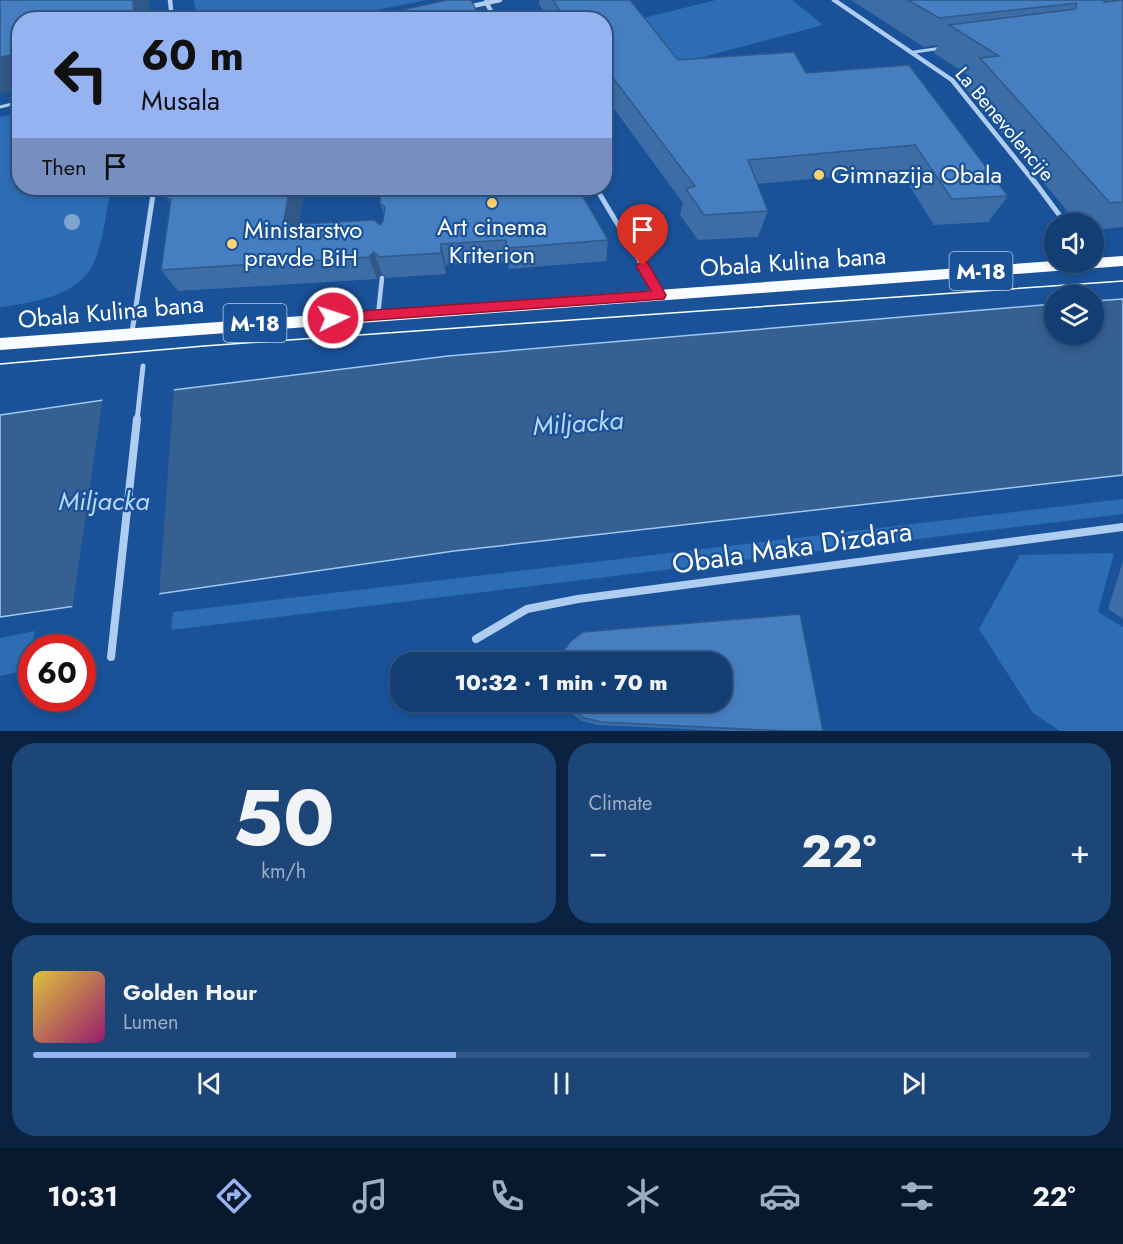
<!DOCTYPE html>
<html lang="en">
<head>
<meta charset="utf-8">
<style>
	body { margin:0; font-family:Jost,sans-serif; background:#1c4578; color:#f1f3f6; height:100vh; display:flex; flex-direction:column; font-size:22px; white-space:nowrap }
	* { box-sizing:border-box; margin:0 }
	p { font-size:20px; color:#9daec4 }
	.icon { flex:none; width:33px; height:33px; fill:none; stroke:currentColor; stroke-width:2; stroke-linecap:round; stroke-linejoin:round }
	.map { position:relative; height:731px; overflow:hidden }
	.drawer { display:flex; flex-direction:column; gap:12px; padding:12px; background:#0a223f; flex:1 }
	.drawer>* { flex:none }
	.banner { position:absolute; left:12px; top:12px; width:600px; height:183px; border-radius:24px; box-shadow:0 3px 9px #0003,0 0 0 2px #325785; background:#95b2f1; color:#111; overflow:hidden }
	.tools { position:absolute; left:1044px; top:213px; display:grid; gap:12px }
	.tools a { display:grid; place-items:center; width:60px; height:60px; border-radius:50%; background:#133e73; box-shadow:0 3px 9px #0003,0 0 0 2px #325785; font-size:30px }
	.speed { position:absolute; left:18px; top:634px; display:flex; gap:12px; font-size:30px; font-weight:700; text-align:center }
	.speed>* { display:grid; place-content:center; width:78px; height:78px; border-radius:50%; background:#133e73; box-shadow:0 3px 9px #0003,0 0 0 2px #325785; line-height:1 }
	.speed .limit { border:9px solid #d22; background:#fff; color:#111 }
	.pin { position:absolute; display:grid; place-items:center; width:51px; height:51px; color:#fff; margin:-62px -26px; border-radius:50% 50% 50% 0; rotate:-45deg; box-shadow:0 0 6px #0007 }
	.pin .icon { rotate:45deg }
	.me { position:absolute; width:66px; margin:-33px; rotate:86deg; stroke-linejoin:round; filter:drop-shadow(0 0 4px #0008) }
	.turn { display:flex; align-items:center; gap:21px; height:126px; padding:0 30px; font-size:27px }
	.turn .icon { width:78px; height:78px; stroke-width:2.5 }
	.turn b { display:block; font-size:42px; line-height:51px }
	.then { display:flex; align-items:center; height:57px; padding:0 30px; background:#0003; gap:12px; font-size:22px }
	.big { font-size:45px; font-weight:800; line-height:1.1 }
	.drawer .card { flex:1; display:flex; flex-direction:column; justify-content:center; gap:9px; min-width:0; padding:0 21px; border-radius:24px; background:#1c4578 }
	.drawer .dial { align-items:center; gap:0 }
	.dial b { font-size:78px; line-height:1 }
	.song { display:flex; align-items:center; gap:18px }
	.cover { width:72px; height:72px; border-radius:9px; background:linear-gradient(135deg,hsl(50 70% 55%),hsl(320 70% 35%)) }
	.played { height:6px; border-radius:3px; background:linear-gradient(90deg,#95b2f1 40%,#325785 40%) }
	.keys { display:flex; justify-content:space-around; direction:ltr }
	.heat { display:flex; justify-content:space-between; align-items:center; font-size:33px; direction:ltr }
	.drawer .tiles { flex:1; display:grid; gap:12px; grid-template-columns:1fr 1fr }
	.card:last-child { grid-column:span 2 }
	.trip { position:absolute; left:390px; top:652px; width:342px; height:60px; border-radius:24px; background:#133e73; box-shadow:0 3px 9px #0003,0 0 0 2px #325785; font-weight:800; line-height:60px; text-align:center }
	.menu { display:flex; height:96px; justify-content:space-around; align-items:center; background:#08192e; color:#9daec4 }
	.menu .icon { width:42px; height:42px }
	.menu .selected { color:#95b2f1 }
	.menu b { font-size:27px; color:#f1f3f6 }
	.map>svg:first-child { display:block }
</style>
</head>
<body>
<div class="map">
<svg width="1123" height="731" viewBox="0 0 1123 731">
	<rect width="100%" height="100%" fill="#195299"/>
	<g fill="#2d6db6">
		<polygon points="194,0 427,0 332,19 197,19"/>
		<polygon points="716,0 792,0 823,25 677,64 635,20"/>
		<path d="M19,113L20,188H111C106,211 104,238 95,260C81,296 33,303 0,307V117Z"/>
		<polygon points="1123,499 1123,514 171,630 173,612"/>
		<polygon points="1114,553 1098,612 1123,627 1123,731 1060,731 1033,713 979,629 1020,555"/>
		<polygon points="35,631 26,670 0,676 0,638"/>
	</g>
	<polygon fill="#365f92" stroke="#a1c8f3" stroke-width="1.5" points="1123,299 1123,475 454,551 0,617 0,415 173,390 448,356 1054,304 1054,334 1094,334 1094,301"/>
	<polygon fill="#195299" points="174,387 159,597 72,610 103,397"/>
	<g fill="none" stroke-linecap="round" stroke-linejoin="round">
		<g stroke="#aecdf1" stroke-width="3">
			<polyline points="914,52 942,48"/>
			<polyline points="0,107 20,102"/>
		</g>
		<polyline stroke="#aecdf1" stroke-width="4.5" points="378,315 382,278"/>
		<g stroke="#aecdf1" stroke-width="4.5">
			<polyline points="170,0 172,20"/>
			<polyline points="834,0 952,80 1035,183"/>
			<polyline points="486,2 496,20"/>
			<polyline points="468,7 500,0"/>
		</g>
		<g stroke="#aecdf1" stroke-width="5">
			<polyline points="1034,181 1066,224"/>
			<polyline points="596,188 660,295"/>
			<polyline points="132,332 154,188"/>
			<polyline points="137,421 143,366"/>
		</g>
		<g stroke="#aecdf1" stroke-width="8">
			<polyline points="476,639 527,609 578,599 1123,527"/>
			<polyline points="111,657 137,419"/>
		</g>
		<polygon fill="#f8fbff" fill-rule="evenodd" points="1123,256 1123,266 0,350 0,338 1054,261 1094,262 1094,258"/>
		<polyline stroke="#fff" stroke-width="1.5" points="0,364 204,346 1123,281"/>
	</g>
	<circle fill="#80a4cf" cx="72" cy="222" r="8"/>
	<g fill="#3c6da6">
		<polygon points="539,0 630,0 678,60 806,73 1008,196 988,222 934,225 900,171 757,184 768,211 758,237 698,240 680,215 683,203 604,95 604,20 549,20 539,4"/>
		<polygon points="851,0 1123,0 1123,227 1094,230 1094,224 1078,224 963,86 969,76 934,53 938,45 924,47"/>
		<polygon points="168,188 305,188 298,224 380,225 383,221 384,215 380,203 608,240 606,261 509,269 508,262 446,265 446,274 386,278 382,274 377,279 178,291 161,270 171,204 167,199"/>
		<polygon points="1123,561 1123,619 1108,609"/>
		<polygon points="564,702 722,702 823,731 727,731 598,725 582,721 569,712"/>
	</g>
	<g fill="#315987">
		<polygon points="133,0 149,0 150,20 134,20"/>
		<polygon points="20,54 20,90 0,93 0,57"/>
		<polygon points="290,188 305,188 294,247 283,225"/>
		<polygon points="441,244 446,265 446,274 441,253"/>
		<polygon points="374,252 382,274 377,279 369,257"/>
	</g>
	<g fill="#467fc1" stroke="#315987" stroke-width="1.5">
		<polygon points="0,0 133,0 134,20 20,20 20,54 0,57"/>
		<polygon points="447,0 471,0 481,20 356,20"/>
		<polygon points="553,0 630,0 678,60 794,52 806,73 909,65 1008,196 952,199 915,145 748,160 768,211 704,215 686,189 695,186 604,66 604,20 566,20"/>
		<polygon points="908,0 1105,0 1104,2 1123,0 1123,202 1110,203 980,58 999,56 949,25 1075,9 1077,3 939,18"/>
		<polygon points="168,188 290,188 283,225 374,220 380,225 383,221 385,207 380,203 380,188 578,188 608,240 507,248 506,240 441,244 441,253 379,257 374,252 369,257 161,270 171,199 167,199"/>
		<polygon points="800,614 823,731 787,731 601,722 584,718 570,708 566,702 722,702 722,663 559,663 560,656 570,642 583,632"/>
	</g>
	<polygon fill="#e11d48" stroke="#92132f" stroke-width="1.5" points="643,261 647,262 666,295 664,299 333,323 327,318 333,313 651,291 636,266"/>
	<g fill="#ffd36e" stroke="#195299" stroke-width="2">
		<circle cx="819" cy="175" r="6"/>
		<circle cx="492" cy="203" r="6"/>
		<circle cx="232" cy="244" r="6"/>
	</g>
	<g text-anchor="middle" stroke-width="4.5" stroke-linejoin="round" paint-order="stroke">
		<g font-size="20" fill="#fff" stroke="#195299">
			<text transform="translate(1005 124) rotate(50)" y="7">La Benevolencije</text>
		</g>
		<g fill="#195299" stroke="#bacbe0" stroke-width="1.5">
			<rect x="949.5" y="252" width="63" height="38" rx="4.5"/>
			<rect x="223.5" y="304" width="63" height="38" rx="4.5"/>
		</g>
		<g font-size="22" font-weight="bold" fill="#fff">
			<text x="981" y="279">M-18</text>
			<text x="255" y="331">M-18</text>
		</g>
		<g font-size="24" fill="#fff" stroke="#195299" text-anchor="start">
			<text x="831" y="183">Gimnazija Obala</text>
			<text x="492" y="235" text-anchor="middle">Art cinema<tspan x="492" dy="28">Kriterion</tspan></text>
			<text x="244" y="238">Ministarstvo<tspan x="244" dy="28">pravde BiH</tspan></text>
		</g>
		<g font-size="24" fill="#fff" stroke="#195299">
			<text transform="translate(793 262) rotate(-4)" y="8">Obala Kulina bana</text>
			<text transform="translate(111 312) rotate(-5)" y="8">Obala Kulina bana</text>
		</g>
		<g font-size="26" font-style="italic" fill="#bbd7f7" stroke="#195299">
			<text transform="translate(578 423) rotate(-4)" y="9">Miljacka</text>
			<text x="104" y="510">Miljacka</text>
		</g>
		<g font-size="28" fill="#fff" stroke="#195299">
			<text transform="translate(792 547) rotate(-8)" y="10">Obala Maka Dizdara</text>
		</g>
	</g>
</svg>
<div class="tools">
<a><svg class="icon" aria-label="sound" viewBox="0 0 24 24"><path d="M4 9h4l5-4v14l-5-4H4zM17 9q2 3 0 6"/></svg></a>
<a><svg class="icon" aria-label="layers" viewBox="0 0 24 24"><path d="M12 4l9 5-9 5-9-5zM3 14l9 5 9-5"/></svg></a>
</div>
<div class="speed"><div class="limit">60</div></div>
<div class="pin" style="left:643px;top:266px;background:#d93025"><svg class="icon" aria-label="arrive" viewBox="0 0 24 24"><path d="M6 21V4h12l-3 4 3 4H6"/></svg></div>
<svg class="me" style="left:333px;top:318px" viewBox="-20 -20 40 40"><circle r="17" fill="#e11d48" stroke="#fff" stroke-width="3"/><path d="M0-11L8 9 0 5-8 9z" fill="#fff"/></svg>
<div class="trip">10:32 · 1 min · 70 m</div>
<div class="banner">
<div class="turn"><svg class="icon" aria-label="left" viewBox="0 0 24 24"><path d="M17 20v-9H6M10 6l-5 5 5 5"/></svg><div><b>60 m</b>Musala</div></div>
<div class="then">Then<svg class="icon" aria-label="arrive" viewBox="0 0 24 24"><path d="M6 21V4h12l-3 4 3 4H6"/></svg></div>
</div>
</div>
<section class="drawer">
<div class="tiles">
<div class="card dial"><b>50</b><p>km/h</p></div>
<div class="card"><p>Climate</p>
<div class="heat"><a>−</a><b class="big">22°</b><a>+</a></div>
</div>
<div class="card">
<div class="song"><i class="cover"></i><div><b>Golden Hour</b><p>Lumen</p></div></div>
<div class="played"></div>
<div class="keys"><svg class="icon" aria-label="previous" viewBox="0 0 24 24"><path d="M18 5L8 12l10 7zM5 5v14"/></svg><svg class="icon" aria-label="pause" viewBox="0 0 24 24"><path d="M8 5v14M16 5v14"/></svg><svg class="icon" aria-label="next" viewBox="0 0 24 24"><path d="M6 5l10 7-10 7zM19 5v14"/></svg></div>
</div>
</div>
</section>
<nav class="menu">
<b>10:31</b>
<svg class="icon selected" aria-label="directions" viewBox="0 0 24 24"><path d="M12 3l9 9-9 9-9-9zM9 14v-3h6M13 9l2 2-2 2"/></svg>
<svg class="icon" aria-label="music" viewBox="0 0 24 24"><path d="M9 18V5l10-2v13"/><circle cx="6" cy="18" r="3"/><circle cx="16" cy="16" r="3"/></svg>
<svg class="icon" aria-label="phone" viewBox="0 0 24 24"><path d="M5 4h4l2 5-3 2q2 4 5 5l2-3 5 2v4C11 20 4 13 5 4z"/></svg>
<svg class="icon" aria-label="climate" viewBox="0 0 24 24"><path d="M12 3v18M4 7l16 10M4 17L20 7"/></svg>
<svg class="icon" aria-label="car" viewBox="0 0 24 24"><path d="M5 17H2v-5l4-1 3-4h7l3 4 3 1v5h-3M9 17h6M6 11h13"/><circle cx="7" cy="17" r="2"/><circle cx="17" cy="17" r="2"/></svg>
<svg class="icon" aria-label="filters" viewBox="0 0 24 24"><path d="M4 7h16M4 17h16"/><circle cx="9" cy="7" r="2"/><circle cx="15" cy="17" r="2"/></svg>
<b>22°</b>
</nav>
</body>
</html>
